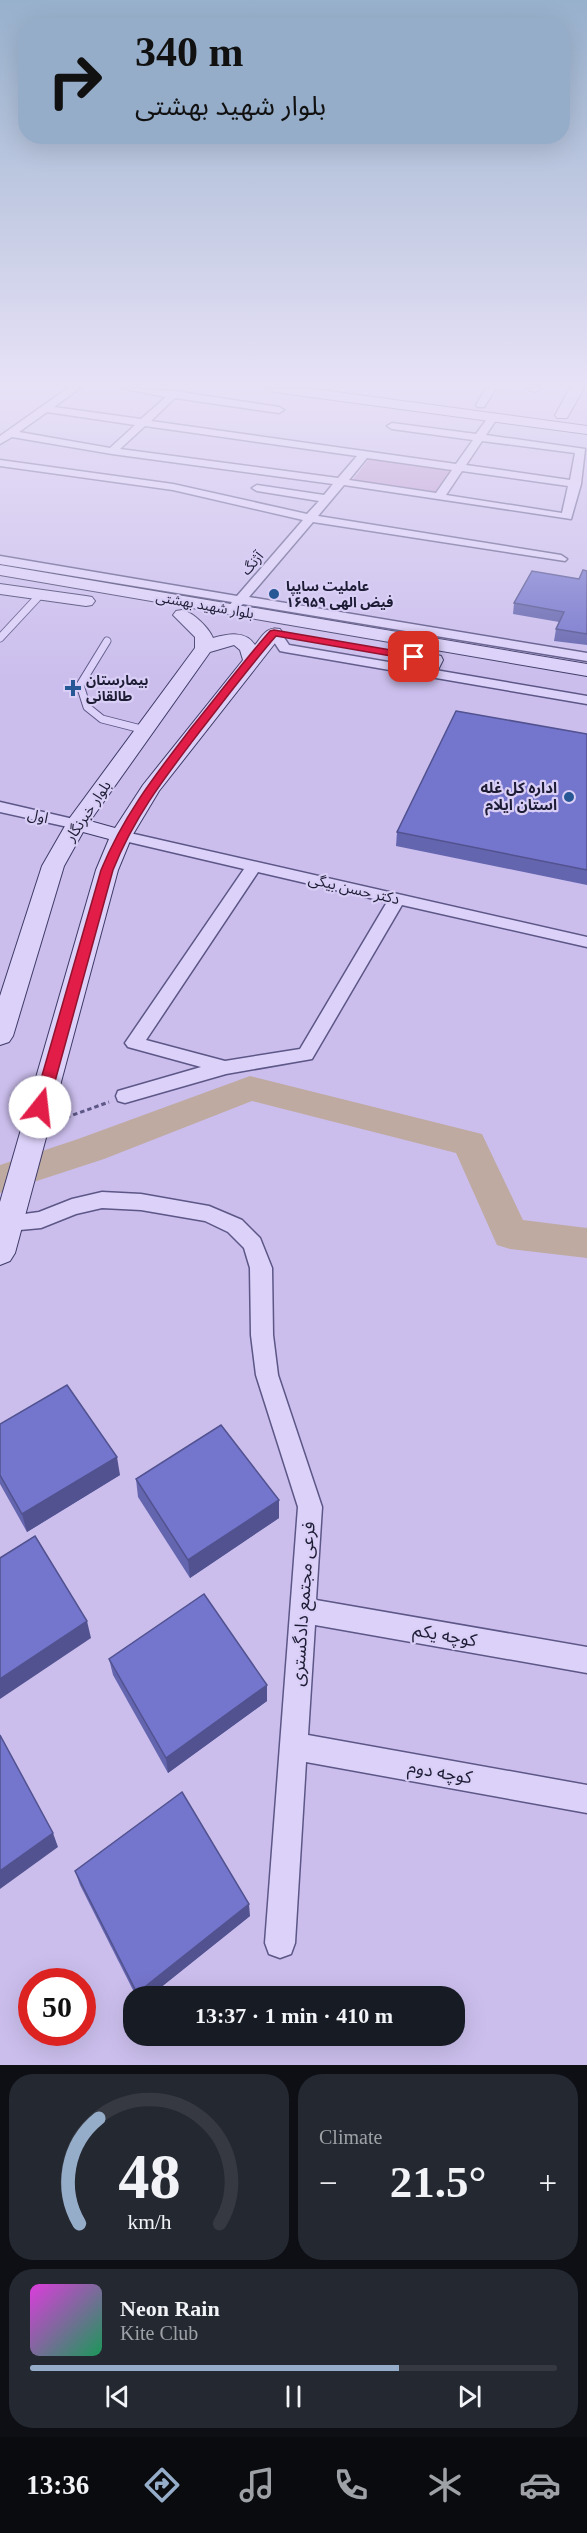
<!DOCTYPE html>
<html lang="en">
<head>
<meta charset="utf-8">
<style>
	body { margin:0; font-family:"Times New Roman","Noto Sans Arabic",serif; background:#242831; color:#f1f3f6; height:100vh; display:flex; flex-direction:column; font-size:22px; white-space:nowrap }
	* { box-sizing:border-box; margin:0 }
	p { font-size:20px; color:#9ea1a6 }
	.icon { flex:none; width:33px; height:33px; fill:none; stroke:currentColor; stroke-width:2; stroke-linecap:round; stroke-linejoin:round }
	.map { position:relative; height:2065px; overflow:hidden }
	.drawer { display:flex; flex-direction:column; gap:9px; padding:9px; background:#0d0f14; flex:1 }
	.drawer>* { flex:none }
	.top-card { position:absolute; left:18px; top:18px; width:552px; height:126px; border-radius:24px; box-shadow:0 6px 24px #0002; background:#96adca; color:#111; overflow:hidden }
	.speed { position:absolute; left:18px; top:1968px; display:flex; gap:12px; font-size:30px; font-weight:700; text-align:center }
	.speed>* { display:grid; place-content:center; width:78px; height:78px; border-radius:50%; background:#171b24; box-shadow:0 6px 24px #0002; line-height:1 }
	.speed .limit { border:9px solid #d22; background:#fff; color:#111 }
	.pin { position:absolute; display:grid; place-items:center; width:51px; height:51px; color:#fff; margin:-26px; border-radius:12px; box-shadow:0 3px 9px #0006 }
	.me { position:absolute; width:66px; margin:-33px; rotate:16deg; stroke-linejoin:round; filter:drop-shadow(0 0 4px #0008) }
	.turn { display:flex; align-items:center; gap:21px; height:126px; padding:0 18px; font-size:27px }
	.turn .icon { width:78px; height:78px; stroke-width:2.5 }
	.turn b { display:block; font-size:42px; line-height:51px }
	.big { font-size:45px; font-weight:700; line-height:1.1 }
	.drawer .card { flex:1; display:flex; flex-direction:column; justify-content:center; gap:9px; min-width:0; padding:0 21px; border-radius:24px; background:#242831 }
	.drawer .dial { align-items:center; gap:0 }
	.dial svg { height:156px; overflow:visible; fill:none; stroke:#363941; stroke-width:7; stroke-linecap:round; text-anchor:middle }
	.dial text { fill:#f1f3f6; stroke:none }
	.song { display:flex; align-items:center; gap:18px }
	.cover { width:72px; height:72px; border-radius:9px; background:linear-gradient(135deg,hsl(300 70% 55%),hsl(150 70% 35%)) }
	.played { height:6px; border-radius:3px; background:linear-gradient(90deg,#96adca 70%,#363941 70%) }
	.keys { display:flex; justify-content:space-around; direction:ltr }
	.heat { display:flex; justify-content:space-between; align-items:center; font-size:33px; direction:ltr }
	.drawer .tiles { flex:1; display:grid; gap:9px; grid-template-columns:1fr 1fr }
	.card:last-child { grid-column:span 2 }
	.trip { position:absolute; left:123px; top:1986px; width:342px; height:60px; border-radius:24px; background:#171b24; box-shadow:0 6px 24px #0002; font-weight:700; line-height:60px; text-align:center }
	.menu { display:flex; height:96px; justify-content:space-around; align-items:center; background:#090b0e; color:#9ea1a6 }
	.menu .icon { width:42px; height:42px }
	.menu .active { color:#96adca }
	.menu b { font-size:27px; color:#f1f3f6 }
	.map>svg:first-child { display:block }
</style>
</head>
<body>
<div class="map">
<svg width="587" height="2065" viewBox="0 0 587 2065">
	<rect width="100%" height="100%" fill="#cbbeed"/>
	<polygon fill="#ba93cb" points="369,459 451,471 434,494 351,482"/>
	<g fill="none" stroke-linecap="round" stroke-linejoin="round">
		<polygon fill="#bfaaa2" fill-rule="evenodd" points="250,1076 482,1134 523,1220 587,1228 587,1258 510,1249 497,1245 456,1153 252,1101 104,1159 0,1193 0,1165 78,1139"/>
		<defs>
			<g id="lane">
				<polyline points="0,638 40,595"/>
				<polyline points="107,641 80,685 87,707 102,719 145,730"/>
			</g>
			<g id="street">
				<path d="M68,388H80L54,407L141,419L166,397L121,388L174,391L279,407L284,410L279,413L175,398L151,421L456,464L473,440L392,429L387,426L392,423L476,434L490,415L493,414L498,417L486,435L585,449L581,484L571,519L344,485L318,516L561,555L567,559L565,561L313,522L249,597L587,653V661L243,604L235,610L229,606L232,602L0,564V556L237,596L303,520L173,490L0,466V460L173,484L307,514L319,501L257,491L252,488L257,485L324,495L333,484L112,454L12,437L0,444V436ZM47,412L135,425L110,448L19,432ZM145,426L357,456L338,478L120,449ZM482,441L575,453L570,480L466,465ZM367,458L452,470L436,493L349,480ZM462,471L568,486L562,513L446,495Z"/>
				<polygon points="486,388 496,388 484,407 478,407 476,405"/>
				<polygon points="527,388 539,388 540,389 535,392"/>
				<polygon points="274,629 279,630 289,645 587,696 587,704 285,652 280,651 268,633"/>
				<polygon points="0,802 82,821 85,824 77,829 0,812"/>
				<path d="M121,831L587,937V947L402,905L312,1059L226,1074L125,1103L118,1101L116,1096L118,1091L201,1067L128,1047L125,1043L244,869L116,839L113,836ZM258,872L387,902L300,1049L225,1061L146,1040Z"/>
				<polygon points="102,1192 141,1194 209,1206 242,1220 260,1238 272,1268 273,1335 278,1375 322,1507 316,1600 587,1647 587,1673 315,1625 308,1735 587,1785 587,1813 306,1762 295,1943 291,1954 280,1958 269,1954 265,1943 298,1507 256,1375 251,1335 250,1268 244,1248 228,1232 205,1221 141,1210 102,1208 76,1214 41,1228 9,1231 2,1229 2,1217 39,1212 72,1199"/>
			</g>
			<g id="secondary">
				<polygon points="267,388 306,388 587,426 587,434 274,392"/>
				<polygon points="570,388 584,388 567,418 557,418 555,415"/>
				<polygon points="0,565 587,664 587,676 0,575"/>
				<polygon points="0,584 86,596 92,597 95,601 92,605 86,606 0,594"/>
				<path d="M182,610C193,612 209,628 213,638C228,634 245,630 255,645C263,635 267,626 280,629L283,633L159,791L132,836L118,870L15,1253L10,1261L0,1265V1202L96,870L109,839L83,832L64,866L13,1036L9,1042L0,1045V996L42,866L69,819L195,648V637L173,615L176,611ZM234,645L240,650L243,660L143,785L115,828L90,821L210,652Z"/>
				<polygon points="434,654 441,656 443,660 435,676 421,676 419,672 427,656"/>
			</g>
		</defs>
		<use href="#lane" stroke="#5c5786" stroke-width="9"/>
		<use href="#street" stroke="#5c5786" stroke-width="3"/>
		<use href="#secondary" stroke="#3e3b67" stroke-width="2"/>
		<polyline stroke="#5c5786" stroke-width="3" stroke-dasharray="4.5 3" stroke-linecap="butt" points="59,1120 109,1102"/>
		<use href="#lane" stroke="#dcd1f9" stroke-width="7"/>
		<use href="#street" fill="#dcd1f9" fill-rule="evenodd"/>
		<use href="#secondary" fill="#dcd1f9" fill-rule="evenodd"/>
	</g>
	<g fill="#6465af">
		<polygon points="587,571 587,645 554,641 556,629 559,622 513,614 514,603 579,579"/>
		<polygon points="587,734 587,885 396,846 397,832"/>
		<polygon points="0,1424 120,1475 27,1532 0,1484"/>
		<polygon points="136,1479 279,1500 279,1518 190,1578 138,1497"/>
		<polygon points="109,1659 267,1701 168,1773 113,1675"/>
		<polygon points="75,1871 250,1916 150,1996 136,1996 80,1885"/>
	</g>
	<g fill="#51528f">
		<polygon points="117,1457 120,1475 27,1532 22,1514"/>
		<polygon points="279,1500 279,1518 190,1578 188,1560"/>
		<polygon points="87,1621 91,1638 0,1699 0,1679"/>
		<polygon points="267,1685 267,1701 168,1773 166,1758"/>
		<polygon points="53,1833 58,1847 0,1889 0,1871"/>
		<polygon points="249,1904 250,1916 150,1996 138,1996 137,1993"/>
	</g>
	<g fill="#7475cc" stroke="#51528f" stroke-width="1.5">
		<polygon points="583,570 587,571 587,634 556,629 564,612 514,603 532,571 579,579"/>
		<polygon points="456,711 587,734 587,870 397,832"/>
		<polygon points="67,1385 117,1457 22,1514 0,1475 0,1424"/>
		<polygon points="221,1425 279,1500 188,1560 136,1479"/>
		<polygon points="35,1536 87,1621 0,1679 0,1558"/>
		<polygon points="204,1594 267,1685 166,1758 109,1659"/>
		<polygon points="0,1735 53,1833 0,1871"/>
		<polygon points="182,1792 249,1904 137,1993 75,1871"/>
	</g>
	<linearGradient id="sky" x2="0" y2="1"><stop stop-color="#97b0cc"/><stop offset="0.57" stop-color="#e8e2f7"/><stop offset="1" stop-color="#e8e2f7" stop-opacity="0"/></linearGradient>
	<rect width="587" height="677" fill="url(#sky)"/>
	<path fill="#e11d48" stroke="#92132f" stroke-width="1.5" d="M274,630L414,654L419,657L414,660L276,636C250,666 226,698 201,730C166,776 135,815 113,870L48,1107L46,1111H35L33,1107L101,870C124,814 156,774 192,727C218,695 243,662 270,631Z"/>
	<g fill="#275795" stroke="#d9cef5" stroke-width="2">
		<circle cx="274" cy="594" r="6"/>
		<path d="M70 679h6v6h6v6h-6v6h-6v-6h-6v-6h6z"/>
		<circle cx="569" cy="797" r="6"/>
	</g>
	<g text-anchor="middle" stroke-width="4.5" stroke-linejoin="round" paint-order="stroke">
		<g font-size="14" fill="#1d1c35" stroke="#d9cef5">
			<text transform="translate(252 563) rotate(-50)" y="5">آژنگ</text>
			<text transform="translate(205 605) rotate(10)" y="5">بلوار شهید بهشتی</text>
		</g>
		<g font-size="14" font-weight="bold" fill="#1d1c35" stroke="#d9cef5" text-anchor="start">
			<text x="286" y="591">عاملیت سایپا<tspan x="286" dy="16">۱۶۹۵۹ فیض الهی</tspan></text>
			<text x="86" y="685">بیمارستان<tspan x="86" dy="16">طالقانی</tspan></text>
		</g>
		<g font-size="15" font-weight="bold" fill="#1d1c35" stroke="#d9cef5" text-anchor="end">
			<text x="557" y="793">اداره کل غله<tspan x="557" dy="17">استان ایلام</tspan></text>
		</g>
		<g font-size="15" fill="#1d1c35" stroke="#d9cef5">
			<text transform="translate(88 811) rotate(-56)" y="5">بلوار خبرنگار</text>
			<text transform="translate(38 816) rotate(13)" y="5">اول</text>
			<text transform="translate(354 889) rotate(13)" y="5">دکتر حسن بیگی</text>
		</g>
		<g font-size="18" fill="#1d1c35" stroke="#d9cef5">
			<text transform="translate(303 1604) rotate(-86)" y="6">فرعی مجتمع دادگستری</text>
			<text transform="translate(445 1635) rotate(10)" y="6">کوچه یکم</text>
			<text transform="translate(440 1772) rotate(10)" y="6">کوچه دوم</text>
		</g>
	</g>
</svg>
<div class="speed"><div class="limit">50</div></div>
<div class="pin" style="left:414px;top:657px;background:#d93025"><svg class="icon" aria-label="arrive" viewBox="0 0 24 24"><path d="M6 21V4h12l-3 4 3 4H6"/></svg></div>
<svg class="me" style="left:40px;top:1107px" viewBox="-20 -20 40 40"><circle r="19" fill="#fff"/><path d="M0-13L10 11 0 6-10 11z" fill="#e11d48"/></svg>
<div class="trip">13:37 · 1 min · 410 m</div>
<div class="top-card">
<div class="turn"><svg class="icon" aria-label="right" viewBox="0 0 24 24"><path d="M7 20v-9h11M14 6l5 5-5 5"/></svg><div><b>340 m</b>بلوار شهید بهشتی</div></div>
</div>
</div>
<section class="drawer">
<div class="tiles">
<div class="card dial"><svg viewBox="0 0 100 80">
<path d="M14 69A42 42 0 1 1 86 69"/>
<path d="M14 69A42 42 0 0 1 24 15" stroke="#96adca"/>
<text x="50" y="56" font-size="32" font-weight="700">48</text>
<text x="50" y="72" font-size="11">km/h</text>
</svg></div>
<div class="card"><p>Climate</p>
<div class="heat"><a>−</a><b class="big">21.5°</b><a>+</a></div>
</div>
<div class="card">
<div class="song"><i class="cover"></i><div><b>Neon Rain</b><p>Kite Club</p></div></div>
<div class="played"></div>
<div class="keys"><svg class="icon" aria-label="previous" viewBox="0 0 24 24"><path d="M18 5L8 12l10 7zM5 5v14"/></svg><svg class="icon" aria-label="pause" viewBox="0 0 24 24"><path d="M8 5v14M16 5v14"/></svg><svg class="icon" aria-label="next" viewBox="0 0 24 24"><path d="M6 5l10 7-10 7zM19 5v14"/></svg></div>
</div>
</div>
</section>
<nav class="menu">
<b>13:36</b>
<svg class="icon active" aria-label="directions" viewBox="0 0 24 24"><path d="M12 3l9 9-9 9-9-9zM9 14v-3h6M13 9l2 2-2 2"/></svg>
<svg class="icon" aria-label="music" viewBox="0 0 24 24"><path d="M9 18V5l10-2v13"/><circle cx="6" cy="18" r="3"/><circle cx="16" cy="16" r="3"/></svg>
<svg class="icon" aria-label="phone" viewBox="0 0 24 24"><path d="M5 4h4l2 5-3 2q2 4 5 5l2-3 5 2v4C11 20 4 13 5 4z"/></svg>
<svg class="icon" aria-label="climate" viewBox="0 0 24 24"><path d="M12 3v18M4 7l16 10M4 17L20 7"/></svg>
<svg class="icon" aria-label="car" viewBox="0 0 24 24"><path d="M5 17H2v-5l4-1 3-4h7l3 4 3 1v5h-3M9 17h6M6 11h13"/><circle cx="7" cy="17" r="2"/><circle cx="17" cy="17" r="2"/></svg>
</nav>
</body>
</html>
